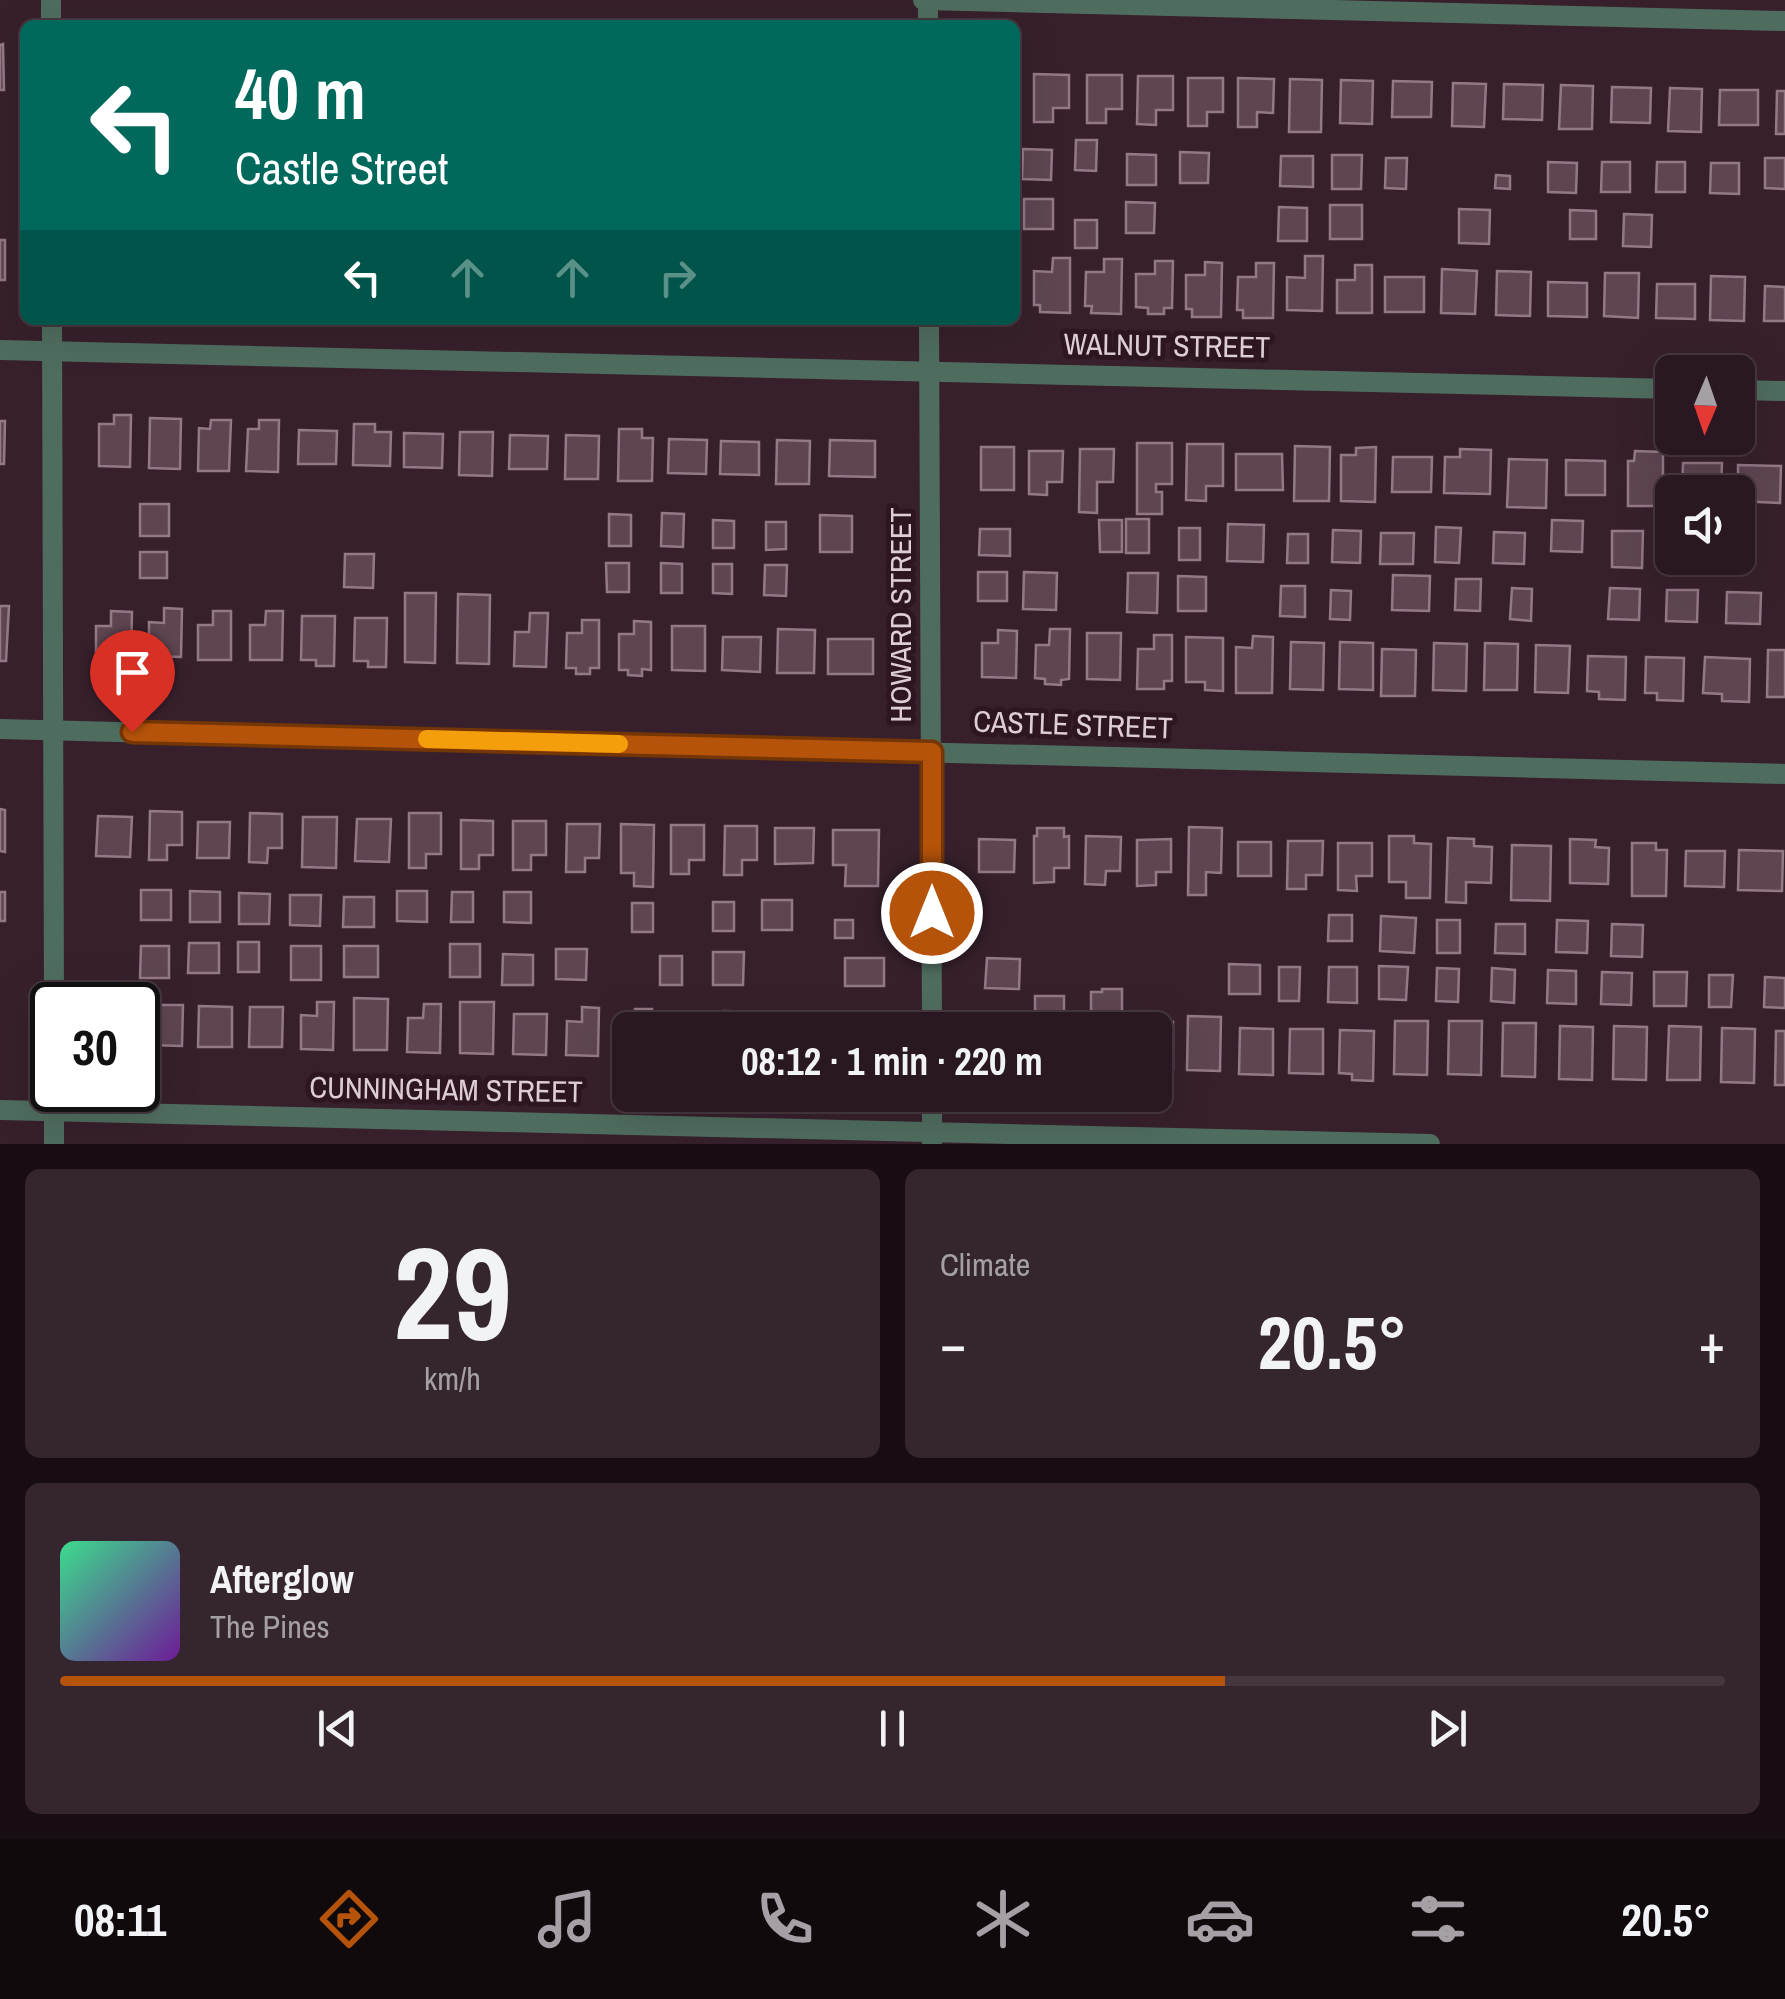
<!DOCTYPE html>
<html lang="en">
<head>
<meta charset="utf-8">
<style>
	body { margin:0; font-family:"Archivo Narrow",sans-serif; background:#35252e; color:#f1f3f6; height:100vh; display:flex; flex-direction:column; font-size:38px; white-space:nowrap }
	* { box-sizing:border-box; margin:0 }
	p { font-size:32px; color:#a5a0a5 }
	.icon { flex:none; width:55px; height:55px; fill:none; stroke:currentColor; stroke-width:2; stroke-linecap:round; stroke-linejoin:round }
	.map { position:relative; height:1144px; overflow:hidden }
	.side { display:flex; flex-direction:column; gap:25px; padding:25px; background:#170d12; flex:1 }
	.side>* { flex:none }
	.banner { position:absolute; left:20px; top:20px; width:1000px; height:305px; border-radius:15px; box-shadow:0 10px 40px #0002,0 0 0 2px #45373f; background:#00695c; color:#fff; overflow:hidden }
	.needle { width:65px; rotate:182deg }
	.buttons { position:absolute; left:1655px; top:355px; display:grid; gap:20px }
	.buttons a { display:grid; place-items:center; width:100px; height:100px; border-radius:15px; background:#291821; box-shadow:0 10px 40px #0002,0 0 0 2px #45373f; font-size:50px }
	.speed { position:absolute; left:30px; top:982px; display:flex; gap:20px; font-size:50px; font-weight:700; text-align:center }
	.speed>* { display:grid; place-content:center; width:130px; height:130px; border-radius:50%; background:#291821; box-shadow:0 10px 40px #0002,0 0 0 2px #45373f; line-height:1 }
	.speed .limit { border:5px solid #111; border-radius:15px; background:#fff; color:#111 }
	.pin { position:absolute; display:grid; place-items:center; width:85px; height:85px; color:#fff; margin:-102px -42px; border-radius:50% 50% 50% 0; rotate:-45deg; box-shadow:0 0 10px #0007 }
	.pin .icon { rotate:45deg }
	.me { position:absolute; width:110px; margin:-55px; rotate:0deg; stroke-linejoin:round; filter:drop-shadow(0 0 8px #0008) }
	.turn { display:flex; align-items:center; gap:35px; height:210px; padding:0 50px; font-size:45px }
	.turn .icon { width:130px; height:130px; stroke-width:2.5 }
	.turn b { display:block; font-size:70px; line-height:85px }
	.lanes { display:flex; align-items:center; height:95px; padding:0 50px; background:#0003; justify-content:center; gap:50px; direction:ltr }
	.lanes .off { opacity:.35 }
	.big { font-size:75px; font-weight:800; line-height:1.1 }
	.side .tile { flex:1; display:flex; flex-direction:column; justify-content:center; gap:15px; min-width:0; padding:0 35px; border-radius:15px; background:#35252e }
	.side .dial { align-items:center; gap:0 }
	.dial b { font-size:130px; line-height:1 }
	.song { display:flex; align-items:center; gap:30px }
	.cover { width:120px; height:120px; border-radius:15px; background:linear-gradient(135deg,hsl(150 70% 55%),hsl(280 70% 35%)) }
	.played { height:10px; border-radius:5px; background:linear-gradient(90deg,#b45309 70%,#45373f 70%) }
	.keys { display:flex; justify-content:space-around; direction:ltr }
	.heat { display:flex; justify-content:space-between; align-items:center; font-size:55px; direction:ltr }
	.side .tiles { flex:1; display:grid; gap:25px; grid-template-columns:1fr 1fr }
	.tile:last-child { grid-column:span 2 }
	.trip { position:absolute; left:612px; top:1012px; width:560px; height:100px; border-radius:15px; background:#291821; box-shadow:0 10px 40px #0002,0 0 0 2px #45373f; font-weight:800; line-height:100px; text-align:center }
	.dock { display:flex; height:160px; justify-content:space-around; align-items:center; background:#100a0d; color:#a5a0a5 }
	.dock .icon { width:70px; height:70px }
	.dock .selected { color:#b45309 }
	.dock b { font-size:45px; color:#f1f3f6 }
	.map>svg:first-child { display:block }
</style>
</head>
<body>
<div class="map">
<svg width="1785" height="1144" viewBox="0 0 1785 1144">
	<rect width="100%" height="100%" fill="#37202c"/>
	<g fill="#5f4552" stroke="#947886" stroke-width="2.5">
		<polygon points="3,44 4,90 0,90 0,45"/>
		<polygon points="1034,74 1069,75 1069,108 1053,108 1053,122 1034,122"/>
		<polygon points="1087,75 1122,75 1122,109 1106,109 1106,123 1087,123"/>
		<polygon points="1138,76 1173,76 1173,110 1156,110 1156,125 1137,124"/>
		<polygon points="1188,78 1223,78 1223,112 1207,112 1207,126 1188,126"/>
		<polygon points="1238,78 1274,79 1273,113 1257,112 1257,127 1238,127"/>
		<polygon points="1290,79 1322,80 1321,132 1289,132"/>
		<polygon points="1341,80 1373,81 1372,124 1340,123"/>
		<polygon points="1393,81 1432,82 1431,117 1392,117"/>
		<polygon points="1453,83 1486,84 1484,127 1452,126"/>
		<polygon points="1504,84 1543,85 1542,120 1503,119"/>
		<polygon points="1561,85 1593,86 1592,129 1559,129"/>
		<polygon points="1612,87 1651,88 1650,123 1611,122"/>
		<polygon points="1670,88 1702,89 1701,132 1668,131"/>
		<polygon points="1720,90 1758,90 1758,125 1719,125"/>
		<polygon points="1777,91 1785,91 1785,134 1776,134"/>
		<polygon points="1076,140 1097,140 1096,171 1075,170"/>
		<polygon points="1023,149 1052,150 1051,180 1022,179"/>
		<polygon points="1180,152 1209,153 1208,183 1180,183"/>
		<polygon points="1127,154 1156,155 1156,185 1127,185"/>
		<polygon points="1332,155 1362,155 1361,189 1332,189"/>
		<polygon points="1281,156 1313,156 1313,187 1280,186"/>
		<polygon points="1386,158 1407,158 1406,189 1385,188"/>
		<polygon points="1765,158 1785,158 1785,189 1765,188"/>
		<polygon points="1548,162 1577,163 1576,193 1548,192"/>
		<polygon points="1602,162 1630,162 1630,192 1601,192"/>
		<polygon points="1657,162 1685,162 1685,192 1656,192"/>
		<polygon points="1711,163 1739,163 1739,194 1710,193"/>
		<polygon points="1496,175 1510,176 1510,189 1495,188"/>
		<rect x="1024" y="199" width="29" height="30"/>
		<polygon points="1126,202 1155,203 1154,233 1126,233"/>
		<rect x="1330" y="205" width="32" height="34"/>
		<polygon points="1279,207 1307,208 1307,241 1278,241"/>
		<polygon points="1459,209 1490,210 1489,244 1459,243"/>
		<polygon points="1570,210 1596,211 1596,239 1570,239"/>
		<polygon points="1624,214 1652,215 1651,247 1623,246"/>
		<rect x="1075" y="220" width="22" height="28"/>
		<rect x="0" y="240" width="5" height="40"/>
		<polygon points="1305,256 1323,256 1322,311 1287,310 1287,277 1305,278"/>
		<polygon points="1053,258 1070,258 1070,313 1040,312 1040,305 1034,305 1034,271 1052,272"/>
		<polygon points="1104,259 1122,259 1121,314 1091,313 1092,306 1085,306 1086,272 1104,272"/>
		<polygon points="1155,261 1173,261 1172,308 1164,308 1164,314 1148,314 1148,308 1136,307 1136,274 1155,274"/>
		<polygon points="1205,262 1222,263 1221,317 1192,317 1192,309 1186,309 1186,275 1205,275"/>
		<polygon points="1256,263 1274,263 1273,318 1243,318 1243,310 1237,310 1238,277 1256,277"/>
		<polygon points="1355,265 1372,265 1372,313 1337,313 1337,280 1355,280"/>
		<polygon points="1442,269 1477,271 1475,314 1441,313"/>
		<polygon points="1497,271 1531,272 1530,316 1496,315"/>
		<polygon points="1605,273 1639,273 1638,318 1604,316"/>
		<polygon points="1711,276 1745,277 1744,321 1710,320"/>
		<rect x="1385" y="277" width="39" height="35"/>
		<polygon points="1548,282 1587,283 1587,317 1548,316"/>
		<polygon points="1657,284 1695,284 1695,319 1656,318"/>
		<polygon points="1765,286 1785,287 1785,321 1764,321"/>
		<polygon points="114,415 131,415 130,467 99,466 99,424 114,424"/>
		<polygon points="150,418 181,419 180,469 149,468"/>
		<polygon points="211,420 231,420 229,471 198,471 199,428 210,429"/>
		<polygon points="259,420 279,420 278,472 246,471 248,429 259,429"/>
		<polygon points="0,421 5,421 4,464 0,464"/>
		<polygon points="354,424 375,424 375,432 391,432 390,466 353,465"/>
		<polygon points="619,429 642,429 642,438 653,438 652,481 618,481"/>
		<polygon points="299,430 337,431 336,464 298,464"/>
		<polygon points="460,432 493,432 492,476 459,475"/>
		<polygon points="404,433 443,434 442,468 404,467"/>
		<polygon points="510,435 548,436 547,469 509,469"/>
		<polygon points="566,435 599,436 598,479 565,479"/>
		<polygon points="669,439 707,440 706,474 668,473"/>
		<polygon points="777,440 810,441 809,484 776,484"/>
		<polygon points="830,440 875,441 875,477 829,476"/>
		<polygon points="721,441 759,442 759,475 720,474"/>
		<polygon points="1137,443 1172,443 1172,484 1156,484 1156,492 1162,492 1162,514 1137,514"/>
		<polygon points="1187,444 1223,444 1223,486 1206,486 1206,501 1186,500"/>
		<polygon points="1295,446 1330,447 1329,501 1294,501"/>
		<rect x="981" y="447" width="33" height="43"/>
		<polygon points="1376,447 1375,502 1341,501 1341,455 1356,455 1356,448"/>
		<polygon points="1080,449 1114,449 1113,482 1097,482 1097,513 1079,512"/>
		<polygon points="1460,449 1491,450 1490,494 1444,493 1445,457 1460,457"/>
		<polygon points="1029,451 1063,451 1062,482 1047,482 1047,495 1029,494"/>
		<polygon points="1635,451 1663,452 1663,506 1628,506 1628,461 1634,461"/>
		<polygon points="1236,454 1282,454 1283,490 1236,490"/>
		<polygon points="1393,457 1432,457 1431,492 1392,492"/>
		<polygon points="1509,459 1547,460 1546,508 1507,507"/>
		<polygon points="1566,460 1605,461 1605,495 1566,495"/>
		<polygon points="1683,463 1722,463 1721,492 1682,492"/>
		<polygon points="1738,465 1781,466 1780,503 1738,501"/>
		<rect x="140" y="504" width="29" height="32"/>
		<polygon points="662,513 684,514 683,547 661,546"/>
		<polygon points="609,514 631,515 631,546 609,546"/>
		<polygon points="820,515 852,516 852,552 820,552"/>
		<rect x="1126" y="519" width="23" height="34"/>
		<polygon points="713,520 734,521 734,548 713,548"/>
		<polygon points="1099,520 1122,520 1122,552 1100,552"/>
		<polygon points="1552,520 1583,521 1582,552 1551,551"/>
		<polygon points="766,522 786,522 786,549 766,550"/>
		<polygon points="1669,522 1672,522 1672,553 1668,553"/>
		<polygon points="1228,524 1264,525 1263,562 1227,561"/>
		<polygon points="1436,527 1461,528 1459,563 1435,562"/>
		<rect x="1179" y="528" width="21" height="32"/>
		<polygon points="980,529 1010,529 1010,556 979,555"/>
		<polygon points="1333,530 1361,531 1360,563 1332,562"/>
		<polygon points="1612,531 1643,531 1642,568 1612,567"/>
		<polygon points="1494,532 1525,533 1524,564 1493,563"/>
		<polygon points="1381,533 1414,533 1413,564 1380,564"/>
		<polygon points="1288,534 1308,534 1308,563 1287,563"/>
		<rect x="140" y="552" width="27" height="26"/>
		<polygon points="345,554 374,554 373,588 344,587"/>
		<polygon points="606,563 629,563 629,592 607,592"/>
		<polygon points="661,563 682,564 682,593 661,593"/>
		<polygon points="713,564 732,564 732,594 713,593"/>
		<polygon points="765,565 787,565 786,596 764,595"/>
		<rect x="978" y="572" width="29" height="29"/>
		<polygon points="1024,572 1057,573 1056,610 1023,609"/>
		<polygon points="1128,573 1158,573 1157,613 1127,612"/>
		<polygon points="1393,575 1430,576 1429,611 1392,610"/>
		<polygon points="1178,576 1206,577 1206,611 1178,611"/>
		<polygon points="1456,579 1481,579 1480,611 1455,610"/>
		<polygon points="1281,586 1305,586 1305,617 1280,616"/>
		<polygon points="1512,588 1532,589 1531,621 1510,619"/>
		<polygon points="1610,588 1640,589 1639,620 1608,619"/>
		<polygon points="1331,590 1351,591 1350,620 1330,619"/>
		<polygon points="1667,590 1698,590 1697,622 1666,621"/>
		<polygon points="1727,592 1761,593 1760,624 1726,623"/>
		<polygon points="405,593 436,593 435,663 405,662"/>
		<polygon points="458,594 490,595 489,664 457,663"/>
		<polygon points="0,606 9,606 6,661 0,661"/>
		<polygon points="164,608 182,609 181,657 149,656 149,622 164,623"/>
		<polygon points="111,611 132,612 131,660 96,659 96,626 111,626"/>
		<polygon points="213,611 231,611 231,660 198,660 198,625 213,625"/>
		<polygon points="266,611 283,611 282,660 250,660 250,625 265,625"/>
		<polygon points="530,613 548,613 546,667 514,666 515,632 529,632"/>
		<polygon points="302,616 335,616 334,666 316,666 316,660 301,660"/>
		<polygon points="355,618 387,618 386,667 368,667 368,661 354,661"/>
		<polygon points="582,620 599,620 599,668 590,668 590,674 576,674 576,668 566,668 567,633 582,633"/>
		<polygon points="634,621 651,622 651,670 642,669 642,676 628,675 628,670 619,670 619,634 634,634"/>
		<polygon points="672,626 705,626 705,671 672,670"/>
		<polygon points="778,629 815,630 814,673 777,673"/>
		<polygon points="1050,629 1070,629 1069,679 1061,680 1061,685 1045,684 1045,679 1035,678 1036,645 1049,645"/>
		<polygon points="998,630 1017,631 1016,678 982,677 982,643 998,643"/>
		<polygon points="1087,633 1121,633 1120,680 1087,679"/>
		<polygon points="1154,635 1172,635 1172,681 1164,681 1164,689 1137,689 1138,649 1154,649"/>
		<polygon points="1253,636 1273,637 1272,693 1236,693 1236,647 1252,648"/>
		<polygon points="723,637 761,637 760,672 722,670"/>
		<polygon points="1186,637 1223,638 1223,691 1205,690 1205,682 1186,682"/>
		<rect x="828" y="639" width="45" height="35"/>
		<polygon points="1291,642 1324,643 1323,690 1290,689"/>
		<polygon points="1340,642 1373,643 1373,690 1339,689"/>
		<polygon points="1434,643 1467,644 1466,691 1433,690"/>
		<polygon points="1485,643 1518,644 1517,690 1484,690"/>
		<polygon points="1536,645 1570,646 1568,693 1535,692"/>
		<polygon points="1382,649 1416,650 1415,696 1381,696"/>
		<polygon points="1768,650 1785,650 1785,697 1767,697"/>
		<polygon points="1588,656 1626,657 1625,700 1599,699 1599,692 1587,691"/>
		<polygon points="1646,657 1684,658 1683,701 1657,700 1657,693 1645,693"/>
		<polygon points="1705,657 1750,659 1749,702 1722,701 1722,694 1703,693"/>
		<polygon points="0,809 5,810 5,852 0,851"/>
		<polygon points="150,811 182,812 182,845 167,845 167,860 149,860"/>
		<polygon points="250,813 282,814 282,848 268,848 267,863 249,862"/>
		<polygon points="409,813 441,813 441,854 426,854 426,868 409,868"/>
		<polygon points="98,816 132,817 130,857 96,856"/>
		<polygon points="303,817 337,817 336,868 302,867"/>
		<polygon points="357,819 391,819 389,862 355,861"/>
		<polygon points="461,820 493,821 493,855 479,855 479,869 461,869"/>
		<polygon points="513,821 546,821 546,855 531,855 531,870 513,870"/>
		<polygon points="198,822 230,822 229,858 197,858"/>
		<polygon points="567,824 600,824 599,858 585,858 585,872 566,872"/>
		<polygon points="621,824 654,825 653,887 634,886 634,873 621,873"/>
		<polygon points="671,825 704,825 704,860 689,860 689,874 671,874"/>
		<polygon points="725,826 757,826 757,860 742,860 742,875 724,875"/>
		<polygon points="1189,827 1222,828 1221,873 1206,872 1206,895 1188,895"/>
		<polygon points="775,828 814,828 813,863 775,864"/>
		<polygon points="1037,828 1064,828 1064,837 1069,836 1069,868 1054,868 1054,882 1034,883 1034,836 1037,836"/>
		<polygon points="833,830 879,830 878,886 845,886 846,865 833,865"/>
		<polygon points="1086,836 1121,837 1120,871 1106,871 1105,885 1085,884"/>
		<polygon points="1389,836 1414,836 1414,843 1431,844 1430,898 1406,898 1406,882 1389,882"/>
		<polygon points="1448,838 1474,839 1474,846 1492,847 1491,883 1466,882 1466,903 1446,902"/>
		<polygon points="979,839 1015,840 1014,872 979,872"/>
		<polygon points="1171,839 1171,872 1156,872 1156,885 1137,886 1137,840"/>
		<polygon points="1570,839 1596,840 1595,847 1609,848 1608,884 1570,883"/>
		<polygon points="1288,841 1323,841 1322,875 1306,875 1306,889 1287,889"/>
		<rect x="1238" y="842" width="33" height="34"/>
		<polygon points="1338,843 1372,843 1372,876 1356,876 1357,891 1338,890"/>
		<polygon points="1632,843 1656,843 1656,850 1667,850 1666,896 1632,896"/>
		<polygon points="1512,845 1551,846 1550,901 1511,900"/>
		<polygon points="1739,850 1783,851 1782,891 1738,890"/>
		<polygon points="1686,851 1725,851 1724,887 1685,886"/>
		<rect x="141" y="890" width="30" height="30"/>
		<polygon points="190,891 220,892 220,922 190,922"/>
		<polygon points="397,891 427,891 427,922 397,921"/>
		<rect x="0" y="892" width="5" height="29"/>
		<polygon points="452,892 473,892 473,922 451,922"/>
		<polygon points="504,892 531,892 531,923 504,922"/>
		<polygon points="239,893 270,894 269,924 239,924"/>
		<polygon points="290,895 321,895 320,926 290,925"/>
		<polygon points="344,897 374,897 374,927 343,927"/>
		<rect x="762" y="900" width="30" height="30"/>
		<rect x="713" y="902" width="21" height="29"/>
		<rect x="632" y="903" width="21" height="29"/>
		<polygon points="1329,915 1352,915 1352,941 1328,941"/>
		<polygon points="1381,916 1416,918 1414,953 1380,951"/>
		<rect x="835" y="920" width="18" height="18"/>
		<rect x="1437" y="920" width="23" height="33"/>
		<polygon points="1557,920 1588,921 1587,953 1556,952"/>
		<polygon points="1496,924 1525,924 1525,954 1495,953"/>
		<polygon points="1612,924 1643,925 1642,957 1611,956"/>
		<rect x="238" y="942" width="21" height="30"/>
		<polygon points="189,943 219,943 219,973 188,973"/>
		<rect x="450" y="944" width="30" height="33"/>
		<polygon points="141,946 169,946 169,978 140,978"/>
		<rect x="291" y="946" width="30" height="34"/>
		<rect x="344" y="946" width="34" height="31"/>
		<polygon points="556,949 587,949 586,980 556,979"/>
		<polygon points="713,952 744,952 743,985 713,985"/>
		<polygon points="503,954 533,955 533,985 502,985"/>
		<rect x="660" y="956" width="22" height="29"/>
		<rect x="845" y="958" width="39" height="28"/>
		<polygon points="987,958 1020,959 1019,989 985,988"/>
		<polygon points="1229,964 1260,965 1260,994 1229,994"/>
		<polygon points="1379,966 1408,967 1406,1000 1379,999"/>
		<polygon points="1279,967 1300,967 1299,1001 1279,1001"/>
		<polygon points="1329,967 1357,967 1357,1003 1328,1002"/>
		<polygon points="1437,968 1459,969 1458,1002 1436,1001"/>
		<polygon points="1492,968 1515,970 1514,1003 1491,1001"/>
		<polygon points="1548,970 1576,971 1576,1004 1547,1003"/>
		<polygon points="1602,972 1632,973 1631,1005 1601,1004"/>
		<polygon points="1654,972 1687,972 1686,1006 1654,1006"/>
		<polygon points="1709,975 1733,975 1731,1007 1709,1007"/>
		<polygon points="1765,977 1785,978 1785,1008 1764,1007"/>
		<polygon points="1102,989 1122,989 1122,1030 1086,1030 1086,1027 1103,1027 1102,1024 1091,1025 1091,992 1102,992"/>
		<rect x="1035" y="996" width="29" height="34"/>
		<polygon points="354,998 388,999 387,1050 354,1050"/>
		<rect x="101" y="1002" width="33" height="3"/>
		<polygon points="317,1002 334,1002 333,1050 301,1049 301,1015 317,1016"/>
		<polygon points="460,1002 494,1002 493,1054 460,1053"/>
		<polygon points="424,1004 441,1004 440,1053 407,1052 408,1018 423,1018"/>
		<polygon points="149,1005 183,1005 182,1046 148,1045"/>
		<polygon points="199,1006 232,1007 232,1047 198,1047"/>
		<polygon points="250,1007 283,1007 282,1047 249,1047"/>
		<polygon points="582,1007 599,1008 598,1056 566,1055 567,1021 582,1022"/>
		<polygon points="635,1009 652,1009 652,1030 630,1030 630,1057 619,1057 620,1023 635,1023"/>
		<polygon points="724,1011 760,1012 759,1030 723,1030"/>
		<polygon points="791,1013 810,1013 810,1030 775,1030 775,1026 791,1026"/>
		<polygon points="514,1014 547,1014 546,1055 513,1054"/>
		<polygon points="1188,1016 1221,1017 1220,1071 1187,1070"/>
		<polygon points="997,1018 1016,1019 1016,1030 997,1030"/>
		<polygon points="1154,1021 1173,1022 1173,1069 1165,1069 1165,1075 1155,1075"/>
		<polygon points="1395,1021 1428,1021 1427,1075 1394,1074"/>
		<polygon points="1449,1021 1482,1021 1481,1075 1448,1074"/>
		<polygon points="1503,1023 1536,1023 1535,1077 1502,1076"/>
		<polygon points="1560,1026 1593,1027 1592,1080 1559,1079"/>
		<polygon points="1614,1026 1647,1027 1646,1080 1613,1079"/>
		<polygon points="1669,1026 1701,1027 1700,1080 1667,1080"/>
		<polygon points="1240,1028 1273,1029 1273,1075 1239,1074"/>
		<polygon points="1722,1028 1755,1029 1754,1083 1721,1082"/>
		<polygon points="1290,1029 1323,1029 1323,1074 1289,1073"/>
		<polygon points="1340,1030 1374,1031 1373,1081 1352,1080 1352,1074 1339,1073"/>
		<polygon points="1776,1031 1785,1031 1785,1085 1775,1085"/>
	</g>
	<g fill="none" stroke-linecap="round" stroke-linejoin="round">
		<g stroke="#4f6d5f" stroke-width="20">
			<polyline points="51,0 51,25"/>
			<polyline points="923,0 1785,21"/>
			<polyline points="928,0 928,25"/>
			<polyline points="52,320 54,1005"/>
			<polyline points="929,320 932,1030"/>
			<polyline points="0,350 1672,389"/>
			<polyline points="1738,390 1785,391"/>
			<polyline points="0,729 1785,774"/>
			<polyline points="54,1090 54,1144"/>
			<polyline points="932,1095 932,1142"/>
			<polyline points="0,1110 1430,1144"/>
		</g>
	</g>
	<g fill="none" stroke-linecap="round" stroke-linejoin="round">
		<defs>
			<polyline id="route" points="132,732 932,752 932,913"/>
		</defs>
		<use href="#route" stroke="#753606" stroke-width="25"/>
		<use href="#route" stroke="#b45309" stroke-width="18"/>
		<polyline stroke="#f59e0b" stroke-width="18" points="427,739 619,744"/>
	</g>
	<g text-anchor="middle" stroke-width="10" stroke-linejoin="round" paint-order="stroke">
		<g font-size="30" fill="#ddcdd4" stroke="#2d1622">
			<text transform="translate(1167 346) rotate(1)" y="10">WALNUT STREET</text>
			<text transform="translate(901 615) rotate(-90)" y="10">HOWARD STREET</text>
			<text transform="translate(1073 725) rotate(2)" y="10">CASTLE STREET</text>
			<text transform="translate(446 1090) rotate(1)" y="10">CUNNINGHAM STREET</text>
		</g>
	</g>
</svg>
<div class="buttons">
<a><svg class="needle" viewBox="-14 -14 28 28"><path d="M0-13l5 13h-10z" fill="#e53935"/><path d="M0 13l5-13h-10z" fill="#a5a0a5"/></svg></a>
<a><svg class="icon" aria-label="sound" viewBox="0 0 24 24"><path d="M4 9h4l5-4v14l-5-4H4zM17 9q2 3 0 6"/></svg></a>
</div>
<div class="speed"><div class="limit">30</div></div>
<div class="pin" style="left:132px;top:732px;background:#d93025"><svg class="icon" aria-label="arrive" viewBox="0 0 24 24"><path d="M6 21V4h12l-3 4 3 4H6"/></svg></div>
<svg class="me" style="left:932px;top:913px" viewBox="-20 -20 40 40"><circle r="17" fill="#b45309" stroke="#fff" stroke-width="3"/><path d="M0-11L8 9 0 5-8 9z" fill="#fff"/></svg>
<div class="trip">08:12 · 1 min · 220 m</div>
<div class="banner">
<div class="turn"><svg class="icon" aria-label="left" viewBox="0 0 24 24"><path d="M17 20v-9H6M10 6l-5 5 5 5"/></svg><div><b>40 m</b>Castle Street</div></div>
<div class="lanes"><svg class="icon" aria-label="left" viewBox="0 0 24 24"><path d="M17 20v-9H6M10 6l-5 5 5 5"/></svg><svg class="icon off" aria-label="ahead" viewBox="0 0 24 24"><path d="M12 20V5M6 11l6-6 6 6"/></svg><svg class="icon off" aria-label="ahead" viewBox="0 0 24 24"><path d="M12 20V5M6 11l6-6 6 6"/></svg><svg class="icon off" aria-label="right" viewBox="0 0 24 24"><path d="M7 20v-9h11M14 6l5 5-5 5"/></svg></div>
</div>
</div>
<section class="side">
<div class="tiles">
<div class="tile dial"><b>29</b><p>km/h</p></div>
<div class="tile"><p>Climate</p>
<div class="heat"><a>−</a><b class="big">20.5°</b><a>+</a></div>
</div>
<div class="tile">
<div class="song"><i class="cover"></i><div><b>Afterglow</b><p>The Pines</p></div></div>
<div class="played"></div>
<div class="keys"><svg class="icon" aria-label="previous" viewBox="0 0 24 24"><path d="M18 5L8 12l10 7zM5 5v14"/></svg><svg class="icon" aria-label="pause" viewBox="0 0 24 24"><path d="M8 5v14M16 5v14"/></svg><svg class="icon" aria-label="next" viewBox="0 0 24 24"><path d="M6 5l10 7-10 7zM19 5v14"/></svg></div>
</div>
</div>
</section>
<nav class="dock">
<b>08:11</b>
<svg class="icon selected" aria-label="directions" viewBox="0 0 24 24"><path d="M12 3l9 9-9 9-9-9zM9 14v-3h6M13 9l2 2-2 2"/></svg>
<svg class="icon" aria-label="music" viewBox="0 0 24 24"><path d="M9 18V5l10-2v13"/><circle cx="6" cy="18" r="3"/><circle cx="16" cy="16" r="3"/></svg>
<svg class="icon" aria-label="phone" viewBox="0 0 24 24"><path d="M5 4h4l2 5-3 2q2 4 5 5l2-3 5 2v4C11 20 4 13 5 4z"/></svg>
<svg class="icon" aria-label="climate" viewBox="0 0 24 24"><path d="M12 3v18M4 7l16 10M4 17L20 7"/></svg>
<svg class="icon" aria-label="car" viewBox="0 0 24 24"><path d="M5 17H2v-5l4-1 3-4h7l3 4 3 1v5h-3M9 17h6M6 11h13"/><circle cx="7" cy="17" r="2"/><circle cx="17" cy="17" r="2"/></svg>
<svg class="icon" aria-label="filters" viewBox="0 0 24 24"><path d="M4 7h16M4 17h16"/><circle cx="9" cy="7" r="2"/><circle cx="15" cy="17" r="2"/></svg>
<b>20.5°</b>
</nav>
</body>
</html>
